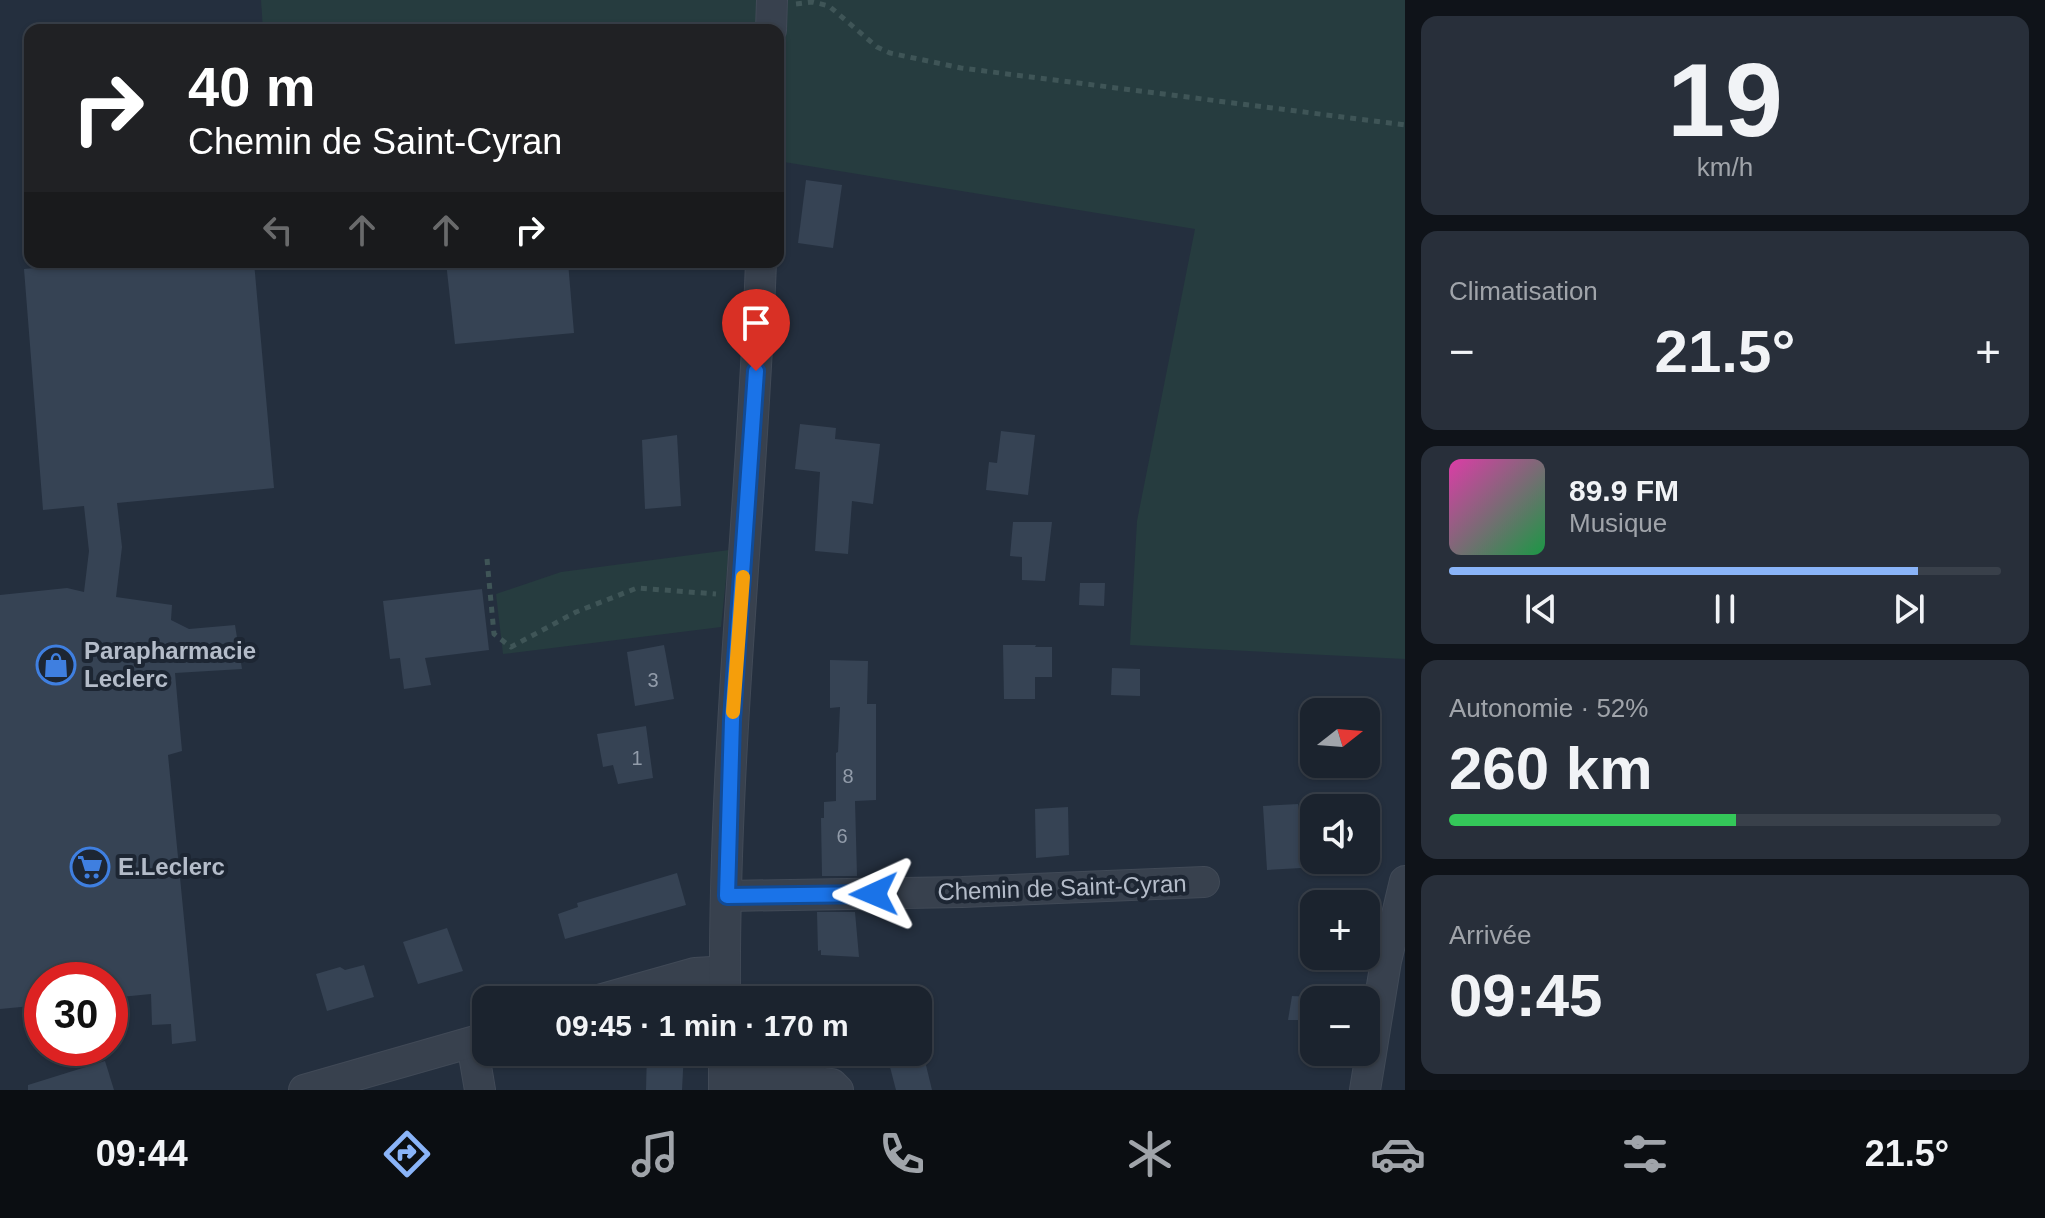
<!DOCTYPE html>
<html lang="fr">
<head>
<meta charset="utf-8">
<style>
	body { margin:0; font-family:Helvetica,sans-serif; background:#282f3a; color:#f1f3f6; height:100vh; display:flex; flex-direction:column; font-size:30px; white-space:nowrap }
	* { box-sizing:border-box; margin:0 }
	p { font-size:26px; color:#a0a4aa }
	.icon { flex:none; width:44px; height:44px; fill:none; stroke:currentColor; stroke-width:2; stroke-linecap:round; stroke-linejoin:round }
	.map { position:relative; flex:1; overflow:hidden }
	.drawer { display:flex; flex-direction:column; gap:16px; padding:16px; background:#0f1319; width:640px }
	.drawer>* { flex:none }
	.banner { position:absolute; left:24px; top:24px; width:760px; height:244px; border-radius:16px; box-shadow:0 2px 6px #0004,0 0 0 2px #39404a; background:#202124; color:#fff; overflow:hidden }
	.needle { width:52px; rotate:73deg }
	.controls { position:absolute; left:1300px; top:698px; display:grid; gap:16px }
	.controls a { display:grid; place-items:center; width:80px; height:80px; border-radius:16px; background:#1b232e; box-shadow:0 2px 6px #0004,0 0 0 2px #39404a; font-size:40px }
	.speed { position:absolute; left:24px; top:962px; display:flex; gap:16px; font-size:40px; font-weight:700; text-align:center }
	.speed>* { display:grid; place-content:center; width:104px; height:104px; border-radius:50%; background:#1b232e; box-shadow:0 2px 6px #0004,0 0 0 2px #39404a; line-height:1 }
	.speed .limit { border:12px solid #d22; background:#fff; color:#111 }
	.pin { position:absolute; display:grid; place-items:center; width:68px; height:68px; color:#fff; margin:-82px -34px; border-radius:50% 50% 50% 0; rotate:-45deg; box-shadow:0 0 8px #0007 }
	.pin .icon { rotate:45deg }
	.me { position:absolute; width:88px; margin:-44px; rotate:269deg; stroke-linejoin:round; filter:drop-shadow(0 0 6px #0008) }
	.turn { display:flex; align-items:center; gap:28px; height:168px; padding:0 32px; font-size:36px }
	.turn .icon { width:104px; height:104px; stroke-width:2.5 }
	.turn b { display:block; font-size:56px; line-height:68px }
	.lanes { display:flex; align-items:center; height:76px; padding:0 32px; background:#0003; justify-content:center; gap:40px; direction:ltr }
	.lanes .off { opacity:.35 }
	.big { font-size:60px; font-weight:600; line-height:1.1 }
	.drawer .tile { flex:1; display:flex; flex-direction:column; justify-content:center; gap:12px; min-width:0; padding:0 28px; border-radius:16px; background:#282f3a }
	.drawer .dial { align-items:center; gap:0 }
	.dial b { font-size:104px; line-height:1 }
	.song { display:flex; align-items:center; gap:24px }
	.cover { width:96px; height:96px; border-radius:12px; background:linear-gradient(135deg,hsl(320 70% 55%),hsl(140 70% 35%)) }
	.played { height:8px; border-radius:4px; background:linear-gradient(90deg,#8ab4f8 85%,#39404a 85%) }
	.keys { display:flex; justify-content:space-around; direction:ltr }
	.heat { display:flex; justify-content:space-between; align-items:center; font-size:44px; direction:ltr }
	.charge { height:12px; border-radius:6px; background:linear-gradient(90deg,#34c759 52%,#39404a 0) }
	.trip { position:absolute; left:472px; top:986px; width:460px; height:80px; border-radius:16px; background:#1b232e; box-shadow:0 2px 6px #0004,0 0 0 2px #39404a; font-weight:600; line-height:80px; text-align:center }
	.dock { display:flex; height:128px; justify-content:space-around; align-items:center; background:#0b0e12; color:#a0a4aa }
	.dock .icon { width:56px; height:56px }
	.dock .selected { color:#8ab4f8 }
	.dock b { font-size:36px; color:#f1f3f6 }
	main { display:flex; flex:1; min-height:0 }
	.map>svg:first-child { display:block }
</style>
</head>
<body>
<main>
<div class="map">
<svg width="1405" height="1090" viewBox="0 0 1405 1090">
	<rect width="100%" height="100%" fill="#242f3e"/>
	<g fill="#263c3f">
		<polygon points="261,0 767,0 762,30 263,30"/>
		<polygon points="781,0 1405,0 1405,659 1130,645 1137,521 1195,229 778,161 778,45"/>
		<polygon points="729,550 721,627 503,654 496,594 561,572"/>
	</g>
	<g fill="#364354">
		<polygon points="806,180 842,185 833,248 798,243"/>
		<polygon points="101,262 254,262 274,488 117,503 122,547 116,597 172,605 171,620 189,629 235,625 242,669 175,673 182,751 168,755 196,1041 172,1044 171,1024 152,1025 151,994 110,998 110,980 42,980 42,1005 0,1009 0,595 67,588 84,592 89,551 84,506 43,510 24,269"/>
		<polygon points="446,262 568,262 574,333 455,344"/>
		<polygon points="800,424 836,428 835,439 880,444 873,504 852,501 848,554 815,551 820,472 795,469"/>
		<polygon points="1001,431 1035,435 1028,495 986,490 989,462 997,463"/>
		<polygon points="677,435 681,506 645,509 642,440"/>
		<polygon points="1013,522 1052,522 1045,581 1022,580 1022,557 1010,556"/>
		<polygon points="1080,583 1105,583 1104,606 1079,605"/>
		<polygon points="482,589 489,650 425,658 431,685 404,689 400,658 390,659 383,601"/>
		<polygon points="664,645 674,699 635,706 627,652"/>
		<polygon points="1003,645 1036,645 1035,647 1052,647 1052,677 1035,677 1035,699 1004,699"/>
		<polygon points="830,660 868,661 867,704 876,704 876,800 855,801 857,876 822,876 821,818 824,818 824,802 836,801 836,753 838,752 840,707 830,708"/>
		<polygon points="1112,668 1140,669 1140,696 1111,695"/>
		<polygon points="646,726 653,778 618,784 613,765 603,767 597,734"/>
		<polygon points="1298,804 1301,868 1267,870 1263,806"/>
		<polygon points="1068,807 1069,855 1036,858 1035,809"/>
		<polygon points="677,873 686,905 565,939 558,914 578,907 577,903"/>
		<polygon points="817,912 855,912 859,957 821,955 821,950 818,951"/>
		<polygon points="447,928 463,971 418,984 403,942"/>
		<polygon points="364,965 374,997 327,1011 316,974 340,967 345,970"/>
		<polygon points="1292,996 1312,997 1311,1020 1288,1020"/>
		<polygon points="647,1052 684,1052 682,1090 646,1090"/>
		<polygon points="924,1057 932,1090 896,1090 890,1067"/>
		<polygon points="105,1061 114,1090 28,1090 28,1085"/>
	</g>
	<g fill="none" stroke-linecap="round" stroke-linejoin="round">
		<defs>
			<g id="minor">
				<polyline points="771,30 772,0"/>
				<polyline points="727,896 962,892 1204,882"/>
				<polyline points="599,1000 695,973 712,972 724,978"/>
				<path d="M725,1000C723,753 752,508 761,262"/>
				<polyline points="472,1043 480,1090"/>
				<polyline points="724,1082 817,1082 832,1084 838,1090"/>
				<polyline points="304,1090 486,1038"/>
				<polyline points="724,1090 724,1052"/>
				<polyline points="1365,1090 1386,961 1405,881"/>
			</g>
		</defs>
		<use href="#minor" stroke="#414a57" stroke-width="32"/>
		<g stroke="#3f5557" stroke-width="5" stroke-dasharray="6 6" stroke-linecap="butt">
			<polyline points="796,4 813,2 829,6 877,47 890,53 961,68 1405,125"/>
			<polyline points="487,559 494,634 511,647 576,612 637,588 716,594"/>
		</g>
		<use href="#minor" stroke="#38414e" stroke-width="30"/>
	</g>
	<g fill="none" stroke-linecap="round" stroke-linejoin="round">
		<defs>
			<polyline id="route" points="756,371 732,720 727,896 874,894"/>
		</defs>
		<use href="#route" stroke="#114b97" stroke-width="20"/>
		<use href="#route" stroke="#1a73e8" stroke-width="14"/>
		<polyline stroke="#f59e0b" stroke-width="14" points="733,712 743,577"/>
	</g>
	<defs>
		<symbol id="shop-ring" viewBox="-11 -11 22 22"><circle r="9.5" fill="#1d2633" stroke="#3f7fe0" stroke-width="1.5"/><path d="M-5-2.5h2.3a2.7 3.5 0 0 1 5.4 0H5L5.5 6h-11ZM-1.5-2.5h3a1.5 2.3 0 0 0-3 0Z" fill="#3f7fe0"/></symbol>
		<symbol id="supermarket-ring" viewBox="-11 -11 22 22"><circle r="9.5" fill="#1d2633" stroke="#3f7fe0" stroke-width="1.5"/><path d="M-6-5.5h2.5l.6 2H6L4.5 2H-2.5L-4.4-4H-6ZM-1.5 3.2a1.3 1.3 0 1 0 .1 0ZM3 3.2a1.3 1.3 0 1 0 .1 0Z" fill="#3f7fe0"/></symbol>
	</defs>
	<g fill-rule="evenodd">
		<use href="#shop-ring" x="34" y="643" width="44" height="44"/>
		<use href="#supermarket-ring" x="68" y="845" width="44" height="44"/>
	</g>
	<g text-anchor="middle" stroke-width="8" stroke-linejoin="round" paint-order="stroke">
		<g font-size="20" fill="#929caa">
			<text x="653" y="687">3</text>
			<text x="637" y="765">1</text>
			<text x="848" y="783">8</text>
			<text x="842" y="843">6</text>
		</g>
		<g font-size="24" font-weight="bold" fill="#b4bcc9" stroke="#1d2633" text-anchor="start">
			<text x="84" y="659">Parapharmacie<tspan x="84" dy="28">Leclerc</tspan></text>
			<text x="118" y="875">E.Leclerc</text>
		</g>
		<g font-size="24" fill="#b4bcc9" stroke="#1d2633">
			<text transform="translate(1062 888) rotate(-2)" y="8">Chemin de Saint-Cyran</text>
		</g>
	</g>
</svg>
<div class="controls">
<a><svg class="needle" viewBox="-14 -14 28 28"><path d="M0-13l5 13h-10z" fill="#e53935"/><path d="M0 13l5-13h-10z" fill="#a0a4aa"/></svg></a>
<a><svg class="icon" aria-label="sound" viewBox="0 0 24 24"><path d="M4 9h4l5-4v14l-5-4H4zM17 9q2 3 0 6"/></svg></a>
<a>+</a>
<a>−</a>
</div>
<div class="speed"><div class="limit">30</div></div>
<div class="pin" style="left:756px;top:371px;background:#d93025"><svg class="icon" aria-label="arrive" viewBox="0 0 24 24"><path d="M6 21V4h12l-3 4 3 4H6"/></svg></div>
<svg class="me" style="left:874px;top:894px" viewBox="-20 -20 40 40"><path d="M0-17L14 15 0 8-14 15z" fill="#1a73e8" stroke="#fff" stroke-width="4"/></svg>
<div class="trip">09:45 · 1 min · 170 m</div>
<div class="banner">
<div class="turn"><svg class="icon" aria-label="right" viewBox="0 0 24 24"><path d="M7 20v-9h11M14 6l5 5-5 5"/></svg><div><b>40 m</b>Chemin de Saint-Cyran</div></div>
<div class="lanes"><svg class="icon off" aria-label="left" viewBox="0 0 24 24"><path d="M17 20v-9H6M10 6l-5 5 5 5"/></svg><svg class="icon off" aria-label="ahead" viewBox="0 0 24 24"><path d="M12 20V5M6 11l6-6 6 6"/></svg><svg class="icon off" aria-label="ahead" viewBox="0 0 24 24"><path d="M12 20V5M6 11l6-6 6 6"/></svg><svg class="icon" aria-label="right" viewBox="0 0 24 24"><path d="M7 20v-9h11M14 6l5 5-5 5"/></svg></div>
</div>
</div>
<section class="drawer">
<div class="tile dial"><b>19</b><p>km/h</p></div>
<div class="tile"><p>Climatisation</p>
<div class="heat"><a>−</a><b class="big">21.5°</b><a>+</a></div>
</div>
<div class="tile">
<div class="song"><i class="cover"></i><div><b>89.9 FM</b><p>Musique</p></div></div>
<div class="played"></div>
<div class="keys"><svg class="icon" aria-label="previous" viewBox="0 0 24 24"><path d="M18 5L8 12l10 7zM5 5v14"/></svg><svg class="icon" aria-label="pause" viewBox="0 0 24 24"><path d="M8 5v14M16 5v14"/></svg><svg class="icon" aria-label="next" viewBox="0 0 24 24"><path d="M6 5l10 7-10 7zM19 5v14"/></svg></div>
</div>
<div class="tile"><p>Autonomie · 52%</p><b class="big">260 km</b><div class="charge"></div></div>
<div class="tile"><p>Arrivée</p><b class="big">09:45</b></div>
</section>
</main>
<nav class="dock">
<b>09:44</b>
<svg class="icon selected" aria-label="directions" viewBox="0 0 24 24"><path d="M12 3l9 9-9 9-9-9zM9 14v-3h6M13 9l2 2-2 2"/></svg>
<svg class="icon" aria-label="music" viewBox="0 0 24 24"><path d="M9 18V5l10-2v13"/><circle cx="6" cy="18" r="3"/><circle cx="16" cy="16" r="3"/></svg>
<svg class="icon" aria-label="phone" viewBox="0 0 24 24"><path d="M5 4h4l2 5-3 2q2 4 5 5l2-3 5 2v4C11 20 4 13 5 4z"/></svg>
<svg class="icon" aria-label="climate" viewBox="0 0 24 24"><path d="M12 3v18M4 7l16 10M4 17L20 7"/></svg>
<svg class="icon" aria-label="car" viewBox="0 0 24 24"><path d="M5 17H2v-5l4-1 3-4h7l3 4 3 1v5h-3M9 17h6M6 11h13"/><circle cx="7" cy="17" r="2"/><circle cx="17" cy="17" r="2"/></svg>
<svg class="icon" aria-label="filters" viewBox="0 0 24 24"><path d="M4 7h16M4 17h16"/><circle cx="9" cy="7" r="2"/><circle cx="15" cy="17" r="2"/></svg>
<b>21.5°</b>
</nav>
</body>
</html>
